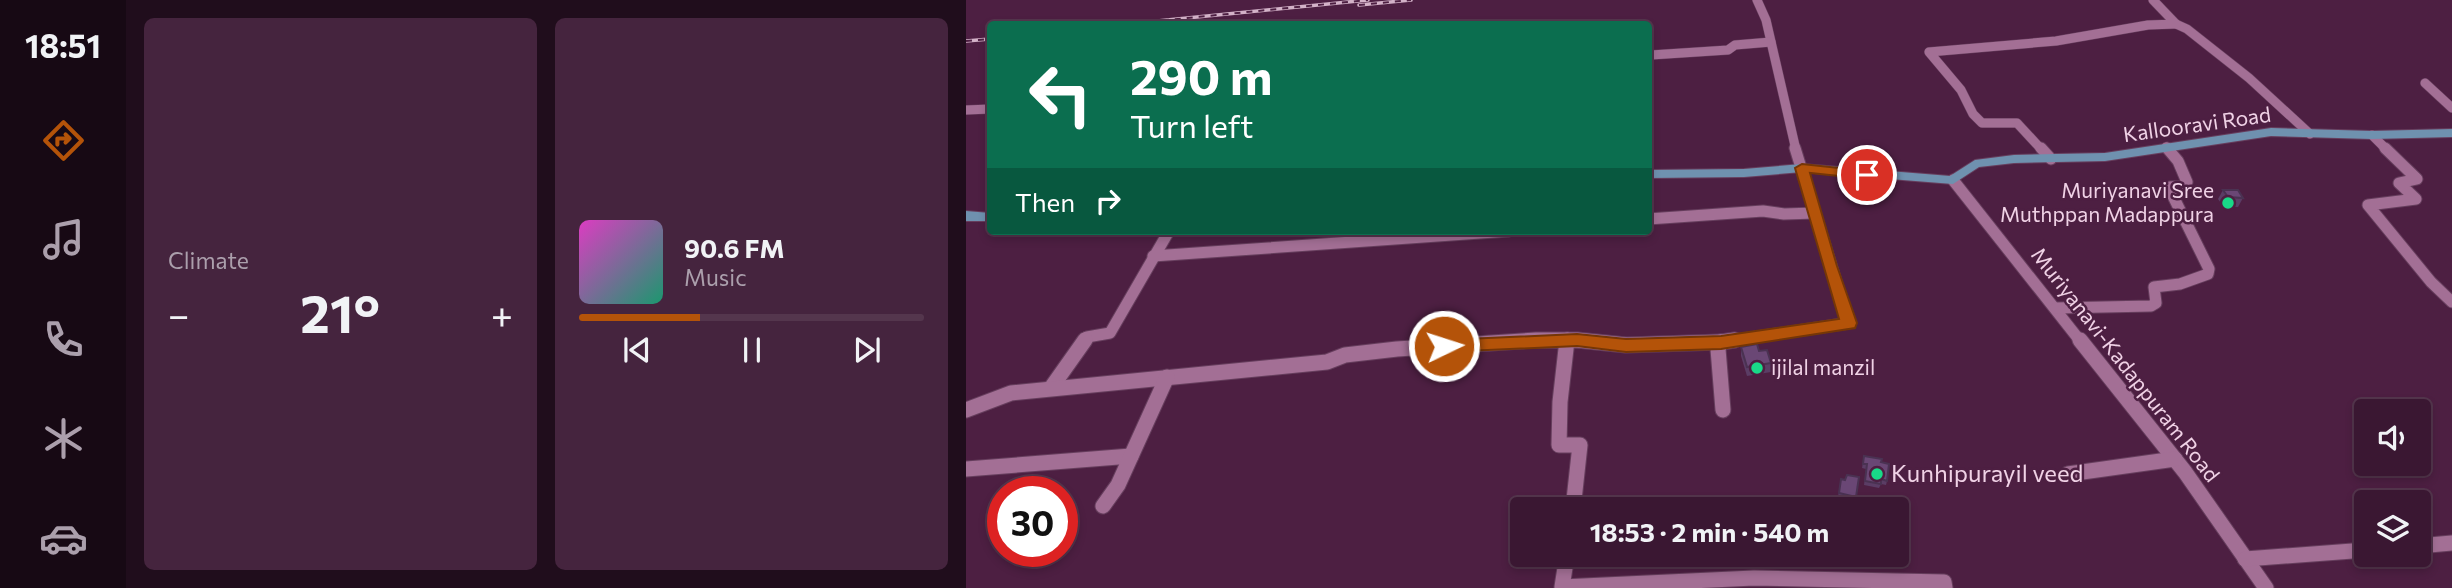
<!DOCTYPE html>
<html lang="en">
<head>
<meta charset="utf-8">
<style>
	body { margin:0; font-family:Commissioner,sans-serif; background:#45243e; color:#f1f3f6; height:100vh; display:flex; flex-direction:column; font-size:26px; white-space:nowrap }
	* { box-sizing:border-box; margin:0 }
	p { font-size:23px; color:#ab9fac }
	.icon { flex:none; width:38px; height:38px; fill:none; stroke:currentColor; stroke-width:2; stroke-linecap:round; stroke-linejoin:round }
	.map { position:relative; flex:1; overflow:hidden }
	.sheet { display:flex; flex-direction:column; gap:18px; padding:18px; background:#200d1c; width:840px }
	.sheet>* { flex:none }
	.guide { position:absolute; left:21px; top:21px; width:665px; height:214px; border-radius:7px; box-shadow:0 4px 10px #0003,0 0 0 2px #54364d; background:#0b6e4f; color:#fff; overflow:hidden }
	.buttons { position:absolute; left:1388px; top:399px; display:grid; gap:14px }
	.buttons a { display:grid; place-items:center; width:77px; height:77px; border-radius:7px; background:#3a1732; box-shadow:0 4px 10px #0003,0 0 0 2px #54364d; font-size:35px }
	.speed { position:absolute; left:21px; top:476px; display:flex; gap:14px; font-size:35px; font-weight:700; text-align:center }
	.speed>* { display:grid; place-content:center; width:91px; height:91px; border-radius:50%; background:#3a1732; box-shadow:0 4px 10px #0003,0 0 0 2px #54364d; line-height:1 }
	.speed .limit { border:10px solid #d22; background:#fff; color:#111 }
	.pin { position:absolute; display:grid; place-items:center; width:60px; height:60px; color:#fff; margin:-30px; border:4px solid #fff; border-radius:50%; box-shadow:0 2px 7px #0007 }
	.me { position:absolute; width:77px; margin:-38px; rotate:86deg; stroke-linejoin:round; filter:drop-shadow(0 0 5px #0008) }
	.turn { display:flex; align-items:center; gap:24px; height:147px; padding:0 28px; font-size:32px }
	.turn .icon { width:91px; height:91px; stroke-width:2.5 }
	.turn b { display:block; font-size:49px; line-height:60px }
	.then { display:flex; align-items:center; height:66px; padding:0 28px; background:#0003; gap:14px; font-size:26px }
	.big { font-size:52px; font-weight:700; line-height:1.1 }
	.sheet .widget { flex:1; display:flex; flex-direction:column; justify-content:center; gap:10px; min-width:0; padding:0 24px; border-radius:10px; background:#45243e }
	.song { display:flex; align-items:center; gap:21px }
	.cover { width:84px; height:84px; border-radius:10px; background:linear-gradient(135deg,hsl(310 70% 55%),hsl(160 70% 35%)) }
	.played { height:7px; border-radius:4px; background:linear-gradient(90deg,#b45309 35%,#54364d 35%) }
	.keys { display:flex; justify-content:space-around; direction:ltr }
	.heat { display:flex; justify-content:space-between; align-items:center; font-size:38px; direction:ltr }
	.sheet .tiles { flex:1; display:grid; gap:18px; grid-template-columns:repeat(2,1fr) }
	.trip { position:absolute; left:544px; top:497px; width:399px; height:70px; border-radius:7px; background:#3a1732; box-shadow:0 4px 10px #0003,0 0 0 2px #54364d; font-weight:700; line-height:70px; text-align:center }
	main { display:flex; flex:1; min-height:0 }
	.dock { display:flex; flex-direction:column; width:126px; justify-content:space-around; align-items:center; background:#170914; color:#ab9fac }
	.dock .icon { width:49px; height:49px }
	.dock .selected { color:#b45309 }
	.dock b { font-size:32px; color:#f1f3f6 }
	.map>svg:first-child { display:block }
</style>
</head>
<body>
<main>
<nav class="dock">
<b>18:51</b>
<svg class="icon selected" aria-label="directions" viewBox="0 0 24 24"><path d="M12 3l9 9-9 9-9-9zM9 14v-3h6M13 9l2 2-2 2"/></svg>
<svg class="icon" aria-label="music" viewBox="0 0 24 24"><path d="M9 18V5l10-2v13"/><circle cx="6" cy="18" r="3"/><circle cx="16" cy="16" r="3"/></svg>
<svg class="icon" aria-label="phone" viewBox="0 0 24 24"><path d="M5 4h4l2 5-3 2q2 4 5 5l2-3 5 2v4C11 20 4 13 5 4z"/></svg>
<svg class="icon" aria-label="climate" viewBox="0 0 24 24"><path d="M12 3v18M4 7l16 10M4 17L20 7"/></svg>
<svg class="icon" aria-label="car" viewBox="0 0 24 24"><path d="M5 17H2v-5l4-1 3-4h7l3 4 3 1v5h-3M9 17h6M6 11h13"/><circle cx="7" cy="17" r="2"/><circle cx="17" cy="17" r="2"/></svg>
</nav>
<section class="sheet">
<div class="tiles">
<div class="widget"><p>Climate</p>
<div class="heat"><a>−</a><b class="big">21°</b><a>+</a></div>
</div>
<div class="widget">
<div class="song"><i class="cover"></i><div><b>90.6 FM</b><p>Music</p></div></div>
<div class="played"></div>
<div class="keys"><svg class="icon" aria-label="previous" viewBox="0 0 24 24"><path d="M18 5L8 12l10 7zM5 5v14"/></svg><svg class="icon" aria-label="pause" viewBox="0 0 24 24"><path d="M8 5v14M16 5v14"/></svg><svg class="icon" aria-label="next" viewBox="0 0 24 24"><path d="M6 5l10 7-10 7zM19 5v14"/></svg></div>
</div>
</div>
</section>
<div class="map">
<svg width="1486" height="588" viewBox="0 0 1486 588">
	<rect width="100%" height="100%" fill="#4d1f42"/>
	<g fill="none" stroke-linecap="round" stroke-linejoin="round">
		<defs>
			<g id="minor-far2">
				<polyline points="791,0 800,20 830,150"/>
				<polyline points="1210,24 1221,29 1283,78 1344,134"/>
				<polyline points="682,59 685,55 762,50 769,45 805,42"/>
				<polyline points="1459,83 1486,108"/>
				<polyline points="0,110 24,109"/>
				<polyline points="1406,135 1421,150"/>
				<polyline points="1200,147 1202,150"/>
				<polyline points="1076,150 1051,123 1016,123 1007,114 995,90 963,52 1090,41 1182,25 1210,24 1187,0"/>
			</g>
			<g id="minor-far1">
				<polyline points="1075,148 1085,159"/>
				<polyline points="1419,148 1451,179 1433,183 1450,199 1402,205 1465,282 1486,302"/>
				<polyline points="987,180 1115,342"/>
				<polyline points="682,219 797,211 818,214 849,213 829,148"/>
				<polyline points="187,256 543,231"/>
				<polyline points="1090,308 1185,306 1190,303 1188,287 1214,284 1242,274 1243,269 1204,190 1204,187 1218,186 1221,182 1212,161 1201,148"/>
				<polyline points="118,342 121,337 144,333 203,231"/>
				<polyline points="544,342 627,342"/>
				<polyline points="757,342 883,323 849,213"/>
			</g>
			<g id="minor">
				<polyline points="601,340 594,402 593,445 614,445 607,509"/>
				<polyline points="1114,340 1219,472 1300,588"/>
				<polyline points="85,388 119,340"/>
				<polyline points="0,410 45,393 361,362 379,355 431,349 570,340 611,340 660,345 755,342"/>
				<polyline points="757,410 752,349 755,342 769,340"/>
				<polyline points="0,469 165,456"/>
				<polyline points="1102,474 1209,459"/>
				<polyline points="137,506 152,485 201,377"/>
				<polyline points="1452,546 1486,543"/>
				<polyline points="601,555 596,587 788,578 978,582 979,588"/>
				<polyline points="1279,559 1400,550"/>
			</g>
			<g id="major">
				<polygon points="1305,128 1406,131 1486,129 1486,137 1406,139 1305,136 1139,161 1048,163 1013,167 987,184 836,172 778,177 682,178 682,170 778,169 836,164 984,176 1009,160 1048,155 1139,153"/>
				<polygon points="0,211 24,213 24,221 0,221"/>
			</g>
		</defs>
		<use href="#minor-far2" stroke="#663e5d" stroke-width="10"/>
		<use href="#minor-far1" stroke="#663e5d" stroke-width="13"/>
		<use href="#minor" stroke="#663e5d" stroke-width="17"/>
		<use href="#major" stroke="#663e5d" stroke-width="2"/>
		<use href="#minor-far2" stroke="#a36f95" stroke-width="9"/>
		<use href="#minor-far1" stroke="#a36f95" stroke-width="11"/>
		<use href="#minor" stroke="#a36f95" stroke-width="15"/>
		<use href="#major" fill="#6f91af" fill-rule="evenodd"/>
		<defs>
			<g id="rail">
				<polyline points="393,5 445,0"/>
				<polyline points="161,24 402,0"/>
				<polyline points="0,41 24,39"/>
			</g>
		</defs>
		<use href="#rail" stroke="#d3b2c8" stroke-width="3.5"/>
		<use href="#rail" stroke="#4d1f42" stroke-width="2" stroke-dasharray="6" stroke-linecap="butt"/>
	</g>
	<g fill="#5b3d65">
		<polygon points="1257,190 1277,198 1272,207 1257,206 1252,199"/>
		<polygon points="775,347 793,351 805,363 805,372 781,376 775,356"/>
		<polygon points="898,456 915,462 921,481 920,485 915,484 913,488 898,485 900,469 896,468"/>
		<polygon points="893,477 889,501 872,497 875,479 879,480"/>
	</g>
	<g fill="#6a4775" stroke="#4a3252" stroke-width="2">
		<polygon points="1257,190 1272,190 1277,198 1262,197"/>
		<polygon points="791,344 793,351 801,350 805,363 781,367 775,347"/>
		<polygon points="898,456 916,459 915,462 923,464 921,481 915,479 915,484 899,481 901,464 897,464"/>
		<polygon points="881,475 893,477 890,497 873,493 875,479 879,480"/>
	</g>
	<polygon fill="#b45309" stroke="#753606" stroke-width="2" points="836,164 901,171 908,175 901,179 844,173 871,266 891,323 889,328 755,349 660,352 611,346 478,352 472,350 470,346 472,341 478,340 611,334 660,339 755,336 873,319 829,168"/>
	<g fill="#19d988" stroke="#4d1f42" stroke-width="2.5">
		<circle cx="1262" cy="203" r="7"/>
		<circle cx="791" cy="368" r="7"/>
		<circle cx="911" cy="474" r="7"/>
	</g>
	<g text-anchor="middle" stroke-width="5" stroke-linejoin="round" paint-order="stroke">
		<g font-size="21" fill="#f0d2e6" stroke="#4d1f42">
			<text transform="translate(1231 125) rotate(-8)" y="7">Kallooravi Road</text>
			<text transform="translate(1159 365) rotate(52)" y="7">Muriyanavi-Kadappuram Road</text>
		</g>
		<g font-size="21" fill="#f0d2e6" stroke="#4d1f42" text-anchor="end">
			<text x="1248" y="198">Muriyanavi Sree<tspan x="1248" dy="24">Muthppan Madappura</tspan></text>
			<text x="805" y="375" text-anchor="start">ijilal manzil</text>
		</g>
		<g font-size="24" fill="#f0d2e6" stroke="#4d1f42" text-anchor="start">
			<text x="925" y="482">Kunhipurayil veed</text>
		</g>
	</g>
</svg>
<div class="buttons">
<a><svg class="icon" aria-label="sound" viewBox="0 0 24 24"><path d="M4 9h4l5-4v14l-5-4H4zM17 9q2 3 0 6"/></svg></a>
<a><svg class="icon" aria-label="layers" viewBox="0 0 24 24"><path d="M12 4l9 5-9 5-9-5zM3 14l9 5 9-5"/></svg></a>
</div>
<div class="speed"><div class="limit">30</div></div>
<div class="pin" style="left:901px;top:175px;background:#d93025"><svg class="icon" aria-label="arrive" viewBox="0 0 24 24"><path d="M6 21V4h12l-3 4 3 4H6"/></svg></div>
<svg class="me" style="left:478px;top:346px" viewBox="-20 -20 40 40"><circle r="17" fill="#b45309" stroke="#fff" stroke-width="3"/><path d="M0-11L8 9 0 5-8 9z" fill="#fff"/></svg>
<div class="trip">18:53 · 2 min · 540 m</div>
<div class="guide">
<div class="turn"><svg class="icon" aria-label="left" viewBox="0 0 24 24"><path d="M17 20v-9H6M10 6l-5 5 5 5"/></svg><div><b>290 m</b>Turn left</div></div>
<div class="then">Then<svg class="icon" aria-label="right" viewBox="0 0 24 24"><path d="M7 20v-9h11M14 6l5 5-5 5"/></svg></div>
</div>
</div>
</main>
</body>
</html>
